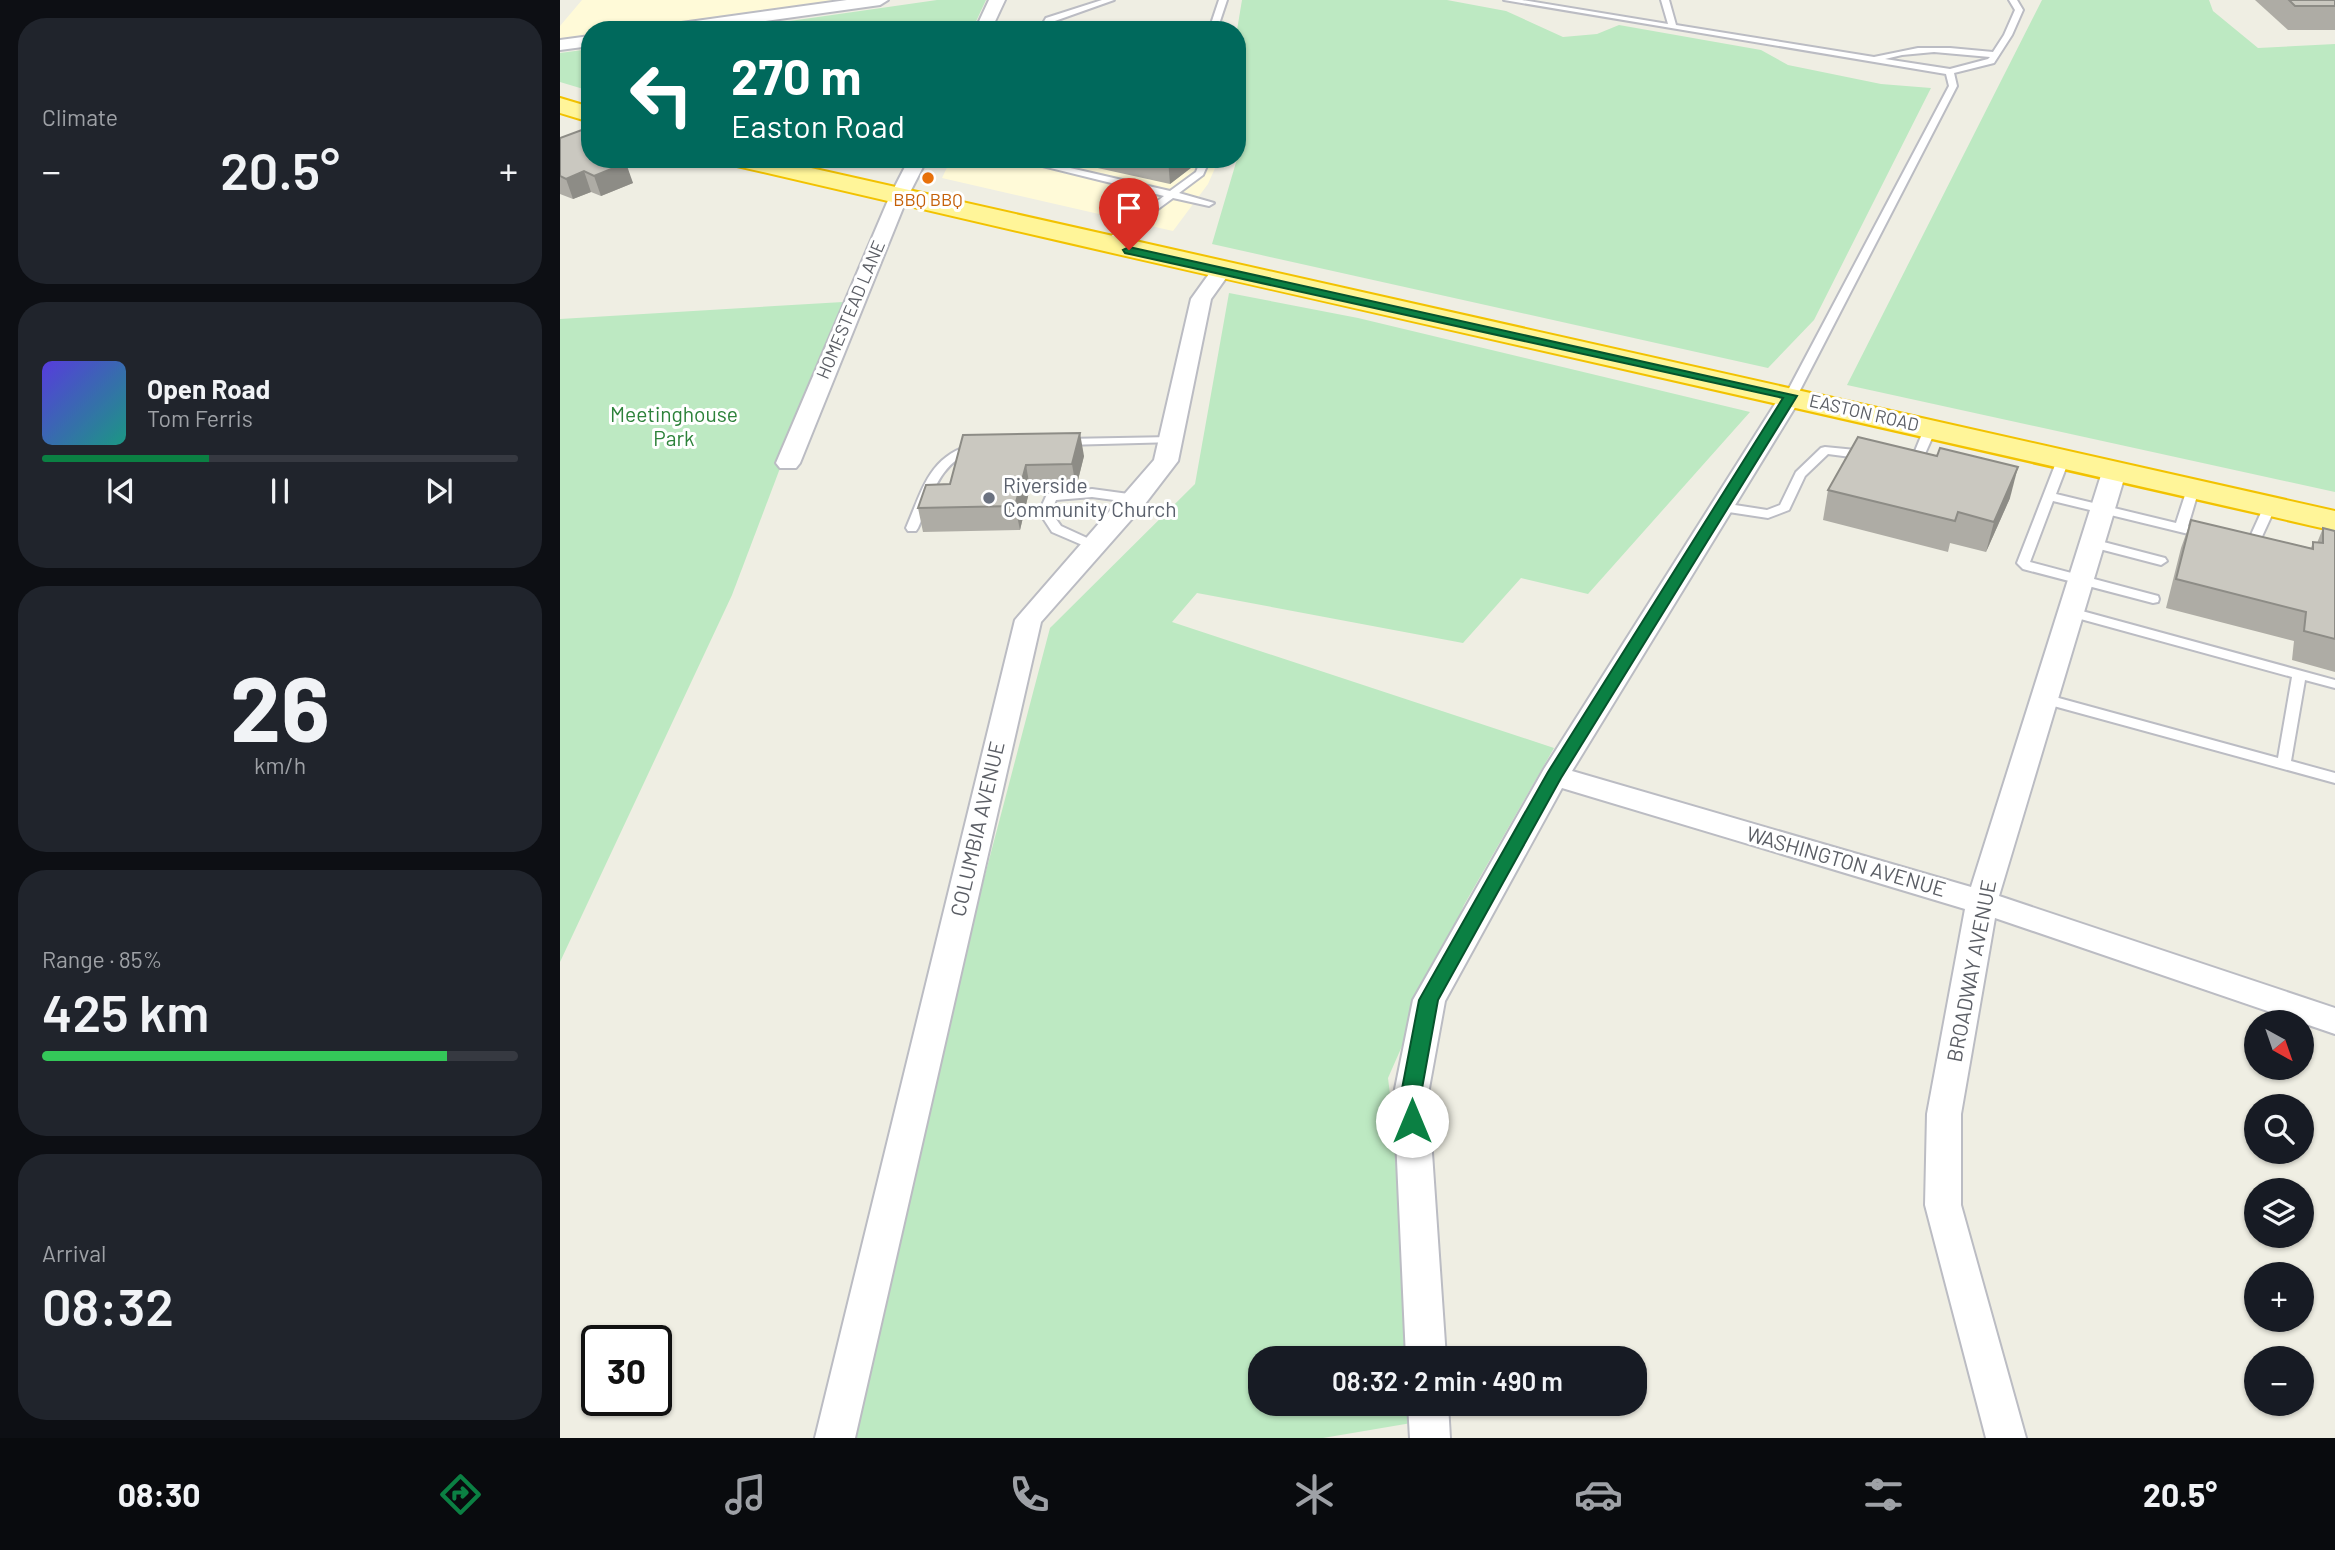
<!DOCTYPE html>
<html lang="en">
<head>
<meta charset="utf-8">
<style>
	body { margin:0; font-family:Barlow,sans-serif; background:#20242c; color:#f1f3f6; height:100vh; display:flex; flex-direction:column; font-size:26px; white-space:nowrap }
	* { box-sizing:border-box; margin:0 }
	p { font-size:23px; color:#9ea1a6 }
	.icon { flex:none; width:38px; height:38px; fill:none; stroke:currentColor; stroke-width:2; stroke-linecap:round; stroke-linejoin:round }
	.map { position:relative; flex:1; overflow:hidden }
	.panel { display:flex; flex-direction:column; gap:18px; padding:18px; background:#0d0f14; width:560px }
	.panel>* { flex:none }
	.banner { position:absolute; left:21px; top:21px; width:665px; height:147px; border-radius:28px; box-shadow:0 2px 5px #0004; background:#00695c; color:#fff; overflow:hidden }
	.needle { width:46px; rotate:140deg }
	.fabs { position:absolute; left:1684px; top:1010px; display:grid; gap:14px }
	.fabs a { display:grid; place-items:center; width:70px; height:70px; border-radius:50%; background:#171b24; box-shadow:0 2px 5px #0004; font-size:35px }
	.speed { position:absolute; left:21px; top:1325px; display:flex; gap:14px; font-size:35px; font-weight:700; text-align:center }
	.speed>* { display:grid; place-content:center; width:91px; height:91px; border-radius:50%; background:#171b24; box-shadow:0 2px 5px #0004; line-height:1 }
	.speed .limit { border:4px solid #111; border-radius:10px; background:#fff; color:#111 }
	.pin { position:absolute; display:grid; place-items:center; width:60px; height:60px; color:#fff; margin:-72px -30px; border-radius:50% 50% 50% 0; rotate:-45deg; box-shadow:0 0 7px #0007 }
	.pin .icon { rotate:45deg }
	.me { position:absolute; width:77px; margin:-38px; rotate:0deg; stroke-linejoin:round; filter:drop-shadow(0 0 5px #0008) }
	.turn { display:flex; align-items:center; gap:24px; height:147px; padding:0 35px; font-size:32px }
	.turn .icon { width:91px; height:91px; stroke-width:2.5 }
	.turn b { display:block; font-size:49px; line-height:60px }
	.big { font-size:52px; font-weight:600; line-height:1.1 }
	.panel .widget { flex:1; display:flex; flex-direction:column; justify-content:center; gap:10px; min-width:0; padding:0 24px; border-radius:28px; background:#20242c }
	.panel .dial { align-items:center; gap:0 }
	.dial b { font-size:91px; line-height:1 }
	.song { display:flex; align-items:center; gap:21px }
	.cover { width:84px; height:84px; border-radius:10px; background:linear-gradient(135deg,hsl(250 70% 55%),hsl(170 70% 35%)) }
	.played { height:7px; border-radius:4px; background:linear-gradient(90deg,#0b8043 35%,#363941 35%) }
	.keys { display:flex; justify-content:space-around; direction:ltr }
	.heat { display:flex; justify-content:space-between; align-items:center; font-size:38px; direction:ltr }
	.charge { height:10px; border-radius:5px; background:linear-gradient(90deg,#34c759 85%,#363941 0) }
	.trip { position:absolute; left:688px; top:1346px; width:399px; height:70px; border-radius:28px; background:#171b24; box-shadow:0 2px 5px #0004; font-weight:600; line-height:70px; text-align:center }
	.menu { display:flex; height:112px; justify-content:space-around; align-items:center; background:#090b0e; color:#9ea1a6 }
	.menu .icon { width:49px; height:49px }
	.menu .active { color:#0b8043 }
	.menu b { font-size:32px; color:#f1f3f6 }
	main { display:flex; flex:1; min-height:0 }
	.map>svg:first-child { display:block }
</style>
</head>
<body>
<main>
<section class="panel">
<div class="widget"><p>Climate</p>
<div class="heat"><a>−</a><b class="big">20.5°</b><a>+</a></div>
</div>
<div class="widget">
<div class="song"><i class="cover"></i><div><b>Open Road</b><p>Tom Ferris</p></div></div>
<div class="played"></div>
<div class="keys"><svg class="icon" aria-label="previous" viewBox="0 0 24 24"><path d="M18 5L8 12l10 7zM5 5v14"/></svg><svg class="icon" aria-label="pause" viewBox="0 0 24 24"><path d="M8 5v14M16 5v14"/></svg><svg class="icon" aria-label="next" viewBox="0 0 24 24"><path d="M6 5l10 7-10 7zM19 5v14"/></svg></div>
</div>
<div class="widget dial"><b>26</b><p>km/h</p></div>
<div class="widget"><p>Range · 85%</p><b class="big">425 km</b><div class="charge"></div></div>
<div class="widget"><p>Arrival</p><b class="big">08:32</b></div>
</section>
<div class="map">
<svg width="1775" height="1438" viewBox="0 0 1775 1438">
	<rect width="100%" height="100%" fill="#efeee3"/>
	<g fill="#fffad8">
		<polygon points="22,0 284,0 67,30 30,30 30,35 0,39 0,26"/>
		<polygon points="391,159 659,159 648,184 613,231 382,178"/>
	</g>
	<g fill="#bde9c2">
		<polygon points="377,0 426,0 412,30 167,30"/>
		<polygon points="682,0 887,0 946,11 1003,37 1037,34 1059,25 1201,50 1228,65 1321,84 1371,88 1254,320 1208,368 652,244 677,159 677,30"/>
		<polygon points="1482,0 1649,0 1653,11 1698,48 1775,44 1775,492 1287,385"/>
		<polygon points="30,49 30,91 0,82 0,53"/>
		<polygon points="669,293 798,318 1190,412 1028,594 961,578 903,643 637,593 612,622 994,748 904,905 828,1078 862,1358 700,1358 700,1404 867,1404 869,1420 763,1438 277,1438 490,628 635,484"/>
		<polygon points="283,302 172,595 0,962 0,319"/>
	</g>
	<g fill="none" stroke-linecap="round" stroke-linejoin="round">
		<defs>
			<g id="service">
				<polygon points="542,0 554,0 492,22 487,30 479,30 486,18"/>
				<polygon points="659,0 667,0 657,30 649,30"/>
				<path d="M944,0H962L1108,24L1101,0H1109L1116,25L1314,57L1358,48H1390L1433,52L1444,35L1455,10L1449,0H1457L1463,10L1452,35L1434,63L1394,73L1397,86L1237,396L1231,399L1225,396L1389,86L1386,74ZM1374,52L1430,57L1428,59L1390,69L1325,59L1342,55Z"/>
				<polygon points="454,159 471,159 610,191 636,172 641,159 650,159 643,175 619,193 654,203 649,206 613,198 545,248 540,245 542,243 604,196"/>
				<polygon points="1370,426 1376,429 1364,456 1340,458 1340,454 1355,451 1364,429"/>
				<polygon points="612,437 616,438 616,442 505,445 499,442 505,439"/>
				<path d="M415,444L421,447L419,449C379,460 373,494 358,528L356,531H348L346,528C363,489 369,455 415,444Z"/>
				<polygon points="1265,447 1306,451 1312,455 1306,459 1268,454 1245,476 1229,510 1208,518 1162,511 1156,507 1162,503 1207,510 1220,505 1236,472 1261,448"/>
				<polygon points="1503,456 1509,460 1496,494 1616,523 1627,489 1633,485 1639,489 1628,526 1649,531 1651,534 1649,537 1645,538 1493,501 1470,562 1598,596 1599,599 1598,602 1593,603 1463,569 1457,563 1497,460"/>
				<polygon points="532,489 576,495 582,499 576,503 532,497 496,500 491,512 501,526 538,543 540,546 534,550 492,532 479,512 487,494"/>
				<polygon points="1710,502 1716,506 1699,543 1677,546 1675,543 1677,540 1690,537 1704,506"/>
				<polygon points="1532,539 1605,558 1607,561 1601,565 1528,546 1526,543 1528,540"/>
				<polygon points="1511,608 1775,680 1775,688 1745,680 1731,761 1775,773 1775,783 1479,702 1477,699 1479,696 1484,694 1718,758 1732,677 1506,615 1504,612 1506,609"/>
			</g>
			<g id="minor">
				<polygon points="287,0 328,0 320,5 142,30 99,30 107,25"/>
				<polygon points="429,0 445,0 431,30 415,30"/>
				<polygon points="30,36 30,46 0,50 0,40"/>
				<polygon points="349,159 367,159 347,198 240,463 236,468 220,468 216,463 329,198"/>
				<polygon points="661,265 671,271 651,299 618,461 585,504 481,622 295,1438 255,1438 455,620 594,460 631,299 654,267"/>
				<polygon points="1231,389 1242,396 1012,771 1411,887 1542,472 1546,467 1562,467 1566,472 1439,896 1775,1008 1775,1034 1435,918 1401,1114 1401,1205 1466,1438 1426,1438 1365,1205 1367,1114 1405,909 1002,788 885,1001 868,1094 886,1358 846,1358 834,1094 853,1000 984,769 1220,396"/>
				<polygon points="848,1404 888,1404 890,1438 850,1438"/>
			</g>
			<g id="trunk">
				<polygon points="0,98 30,107 30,122 0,113"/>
				<path d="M165,159H211L1775,511V531C1243,408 709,291 177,166L168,164Z"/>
			</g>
		</defs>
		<use href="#service" stroke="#bbbcc3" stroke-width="4"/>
		<use href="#minor" stroke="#bbbcc3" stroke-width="4"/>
		<use href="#trunk" stroke="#f2c200" stroke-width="4"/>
		<use href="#service" fill="#fff" fill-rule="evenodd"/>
		<use href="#minor" fill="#fff" fill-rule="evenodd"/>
		<use href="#trunk" fill="#fff599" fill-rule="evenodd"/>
	</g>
	<g fill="#aeaca5">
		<polygon points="1695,0 1775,0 1775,30 1728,30"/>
		<polygon points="0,138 30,159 64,159 61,161 73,183 41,196 31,192 13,199 0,194"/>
		<polygon points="497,159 636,159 636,164 610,184"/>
		<polygon points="403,435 524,456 516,488 470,488 460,530 363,532 358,508 390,484"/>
		<polygon points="1268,490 1450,498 1426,552 1390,543 1388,552 1263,520"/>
		<polygon points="1631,520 1751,548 1753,542 1757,543 1763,528 1775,531 1775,672 1732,660 1734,641 1606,608 1621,548"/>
	</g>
	<g fill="#8d8c86">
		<polygon points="608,159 636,159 636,164 610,184"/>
		<polygon points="66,163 73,183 41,196 34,176"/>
		<polygon points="24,171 31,192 13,199 6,179"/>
		<polygon points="520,433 524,456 516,488 512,464"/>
		<polygon points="466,465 470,488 460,530 455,506"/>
		<polygon points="1458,467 1450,498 1426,552 1434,522"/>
	</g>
	<g fill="#cac8c0" stroke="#8d8c86" stroke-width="2">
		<polygon points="1729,0 1775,0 1775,6 1735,6"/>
		<polygon points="30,127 30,159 57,159 66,163 34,176 24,171 6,179 0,176 0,138"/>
		<polygon points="520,433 512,464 466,465 455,506 358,508 366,485 390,484 403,435"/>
		<polygon points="1298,437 1377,456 1380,448 1458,467 1434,522 1398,512 1395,521 1268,490"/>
		<polygon points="1631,520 1753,549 1753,542 1763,543 1763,528 1775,531 1775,639 1744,631 1746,612 1616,579"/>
	</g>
	<polygon fill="#0b8043" stroke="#07532c" stroke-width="2" points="569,247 1237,396 1001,778 878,1000 861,1094 862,1121 859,1127 845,1127 841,1094 859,1000 988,772 1223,398 565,253 563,250"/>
	<circle fill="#e8710a" stroke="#fff" stroke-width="2.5" cx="368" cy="178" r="7"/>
	<circle fill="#6b7280" stroke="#fff" stroke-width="2.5" cx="429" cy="498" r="7"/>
	<g text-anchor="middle" stroke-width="6" stroke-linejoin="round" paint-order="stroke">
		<g font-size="18" fill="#c56008" stroke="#fff">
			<text x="368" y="206">BBQ BBQ</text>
		</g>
		<g font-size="18" fill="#5b5e65" stroke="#fff">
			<text transform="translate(291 310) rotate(-67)" y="6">HOMESTEAD LANE</text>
			<text transform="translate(1304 413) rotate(13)" y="6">EASTON ROAD</text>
		</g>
		<g font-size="21" fill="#2d823a" stroke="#fff">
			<text x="114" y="422">Meetinghouse<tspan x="114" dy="24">Park</tspan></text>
		</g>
		<g font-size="21" fill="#5b616d" stroke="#fff" text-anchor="start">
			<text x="443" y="493">Riverside<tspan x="443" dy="24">Community Church</tspan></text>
		</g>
		<g font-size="21" fill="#5b5e65" stroke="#fff">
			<text transform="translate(418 829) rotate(-77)" y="7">COLUMBIA AVENUE</text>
			<text transform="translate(1286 862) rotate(16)" y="7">WASHINGTON AVENUE</text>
			<text transform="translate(1412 971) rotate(-79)" y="7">BROADWAY AVENUE</text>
		</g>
	</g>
</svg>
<div class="fabs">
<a><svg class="needle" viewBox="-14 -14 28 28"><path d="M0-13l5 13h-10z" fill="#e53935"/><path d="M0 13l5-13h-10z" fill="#9ea1a6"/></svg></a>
<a><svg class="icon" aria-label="search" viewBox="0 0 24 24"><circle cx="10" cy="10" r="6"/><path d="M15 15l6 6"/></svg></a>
<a><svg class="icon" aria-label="layers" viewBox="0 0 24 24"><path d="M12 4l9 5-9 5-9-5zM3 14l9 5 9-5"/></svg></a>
<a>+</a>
<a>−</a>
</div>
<div class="speed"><div class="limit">30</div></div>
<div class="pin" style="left:569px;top:250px;background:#d93025"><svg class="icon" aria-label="arrive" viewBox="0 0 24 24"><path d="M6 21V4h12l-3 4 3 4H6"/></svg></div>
<svg class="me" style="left:852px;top:1121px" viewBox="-20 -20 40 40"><circle r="19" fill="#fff"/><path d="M0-13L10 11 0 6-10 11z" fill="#0b8043"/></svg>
<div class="trip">08:32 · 2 min · 490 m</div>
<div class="banner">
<div class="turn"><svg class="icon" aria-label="left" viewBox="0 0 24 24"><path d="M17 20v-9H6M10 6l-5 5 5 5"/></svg><div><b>270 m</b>Easton Road</div></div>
</div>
</div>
</main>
<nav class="menu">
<b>08:30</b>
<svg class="icon active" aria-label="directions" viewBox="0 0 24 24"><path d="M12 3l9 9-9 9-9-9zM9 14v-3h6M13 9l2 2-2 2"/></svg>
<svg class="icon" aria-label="music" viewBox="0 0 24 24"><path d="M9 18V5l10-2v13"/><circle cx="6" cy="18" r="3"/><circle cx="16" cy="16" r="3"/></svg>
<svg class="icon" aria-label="phone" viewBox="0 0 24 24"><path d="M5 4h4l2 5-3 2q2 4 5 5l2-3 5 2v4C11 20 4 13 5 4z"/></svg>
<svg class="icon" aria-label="climate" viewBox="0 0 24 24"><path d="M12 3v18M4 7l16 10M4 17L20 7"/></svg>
<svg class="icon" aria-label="car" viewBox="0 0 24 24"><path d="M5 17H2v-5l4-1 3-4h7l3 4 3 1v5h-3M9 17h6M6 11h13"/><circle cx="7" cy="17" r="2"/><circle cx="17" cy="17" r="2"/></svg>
<svg class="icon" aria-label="filters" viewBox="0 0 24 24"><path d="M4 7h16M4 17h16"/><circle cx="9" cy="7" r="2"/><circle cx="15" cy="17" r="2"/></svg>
<b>20.5°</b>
</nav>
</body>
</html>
